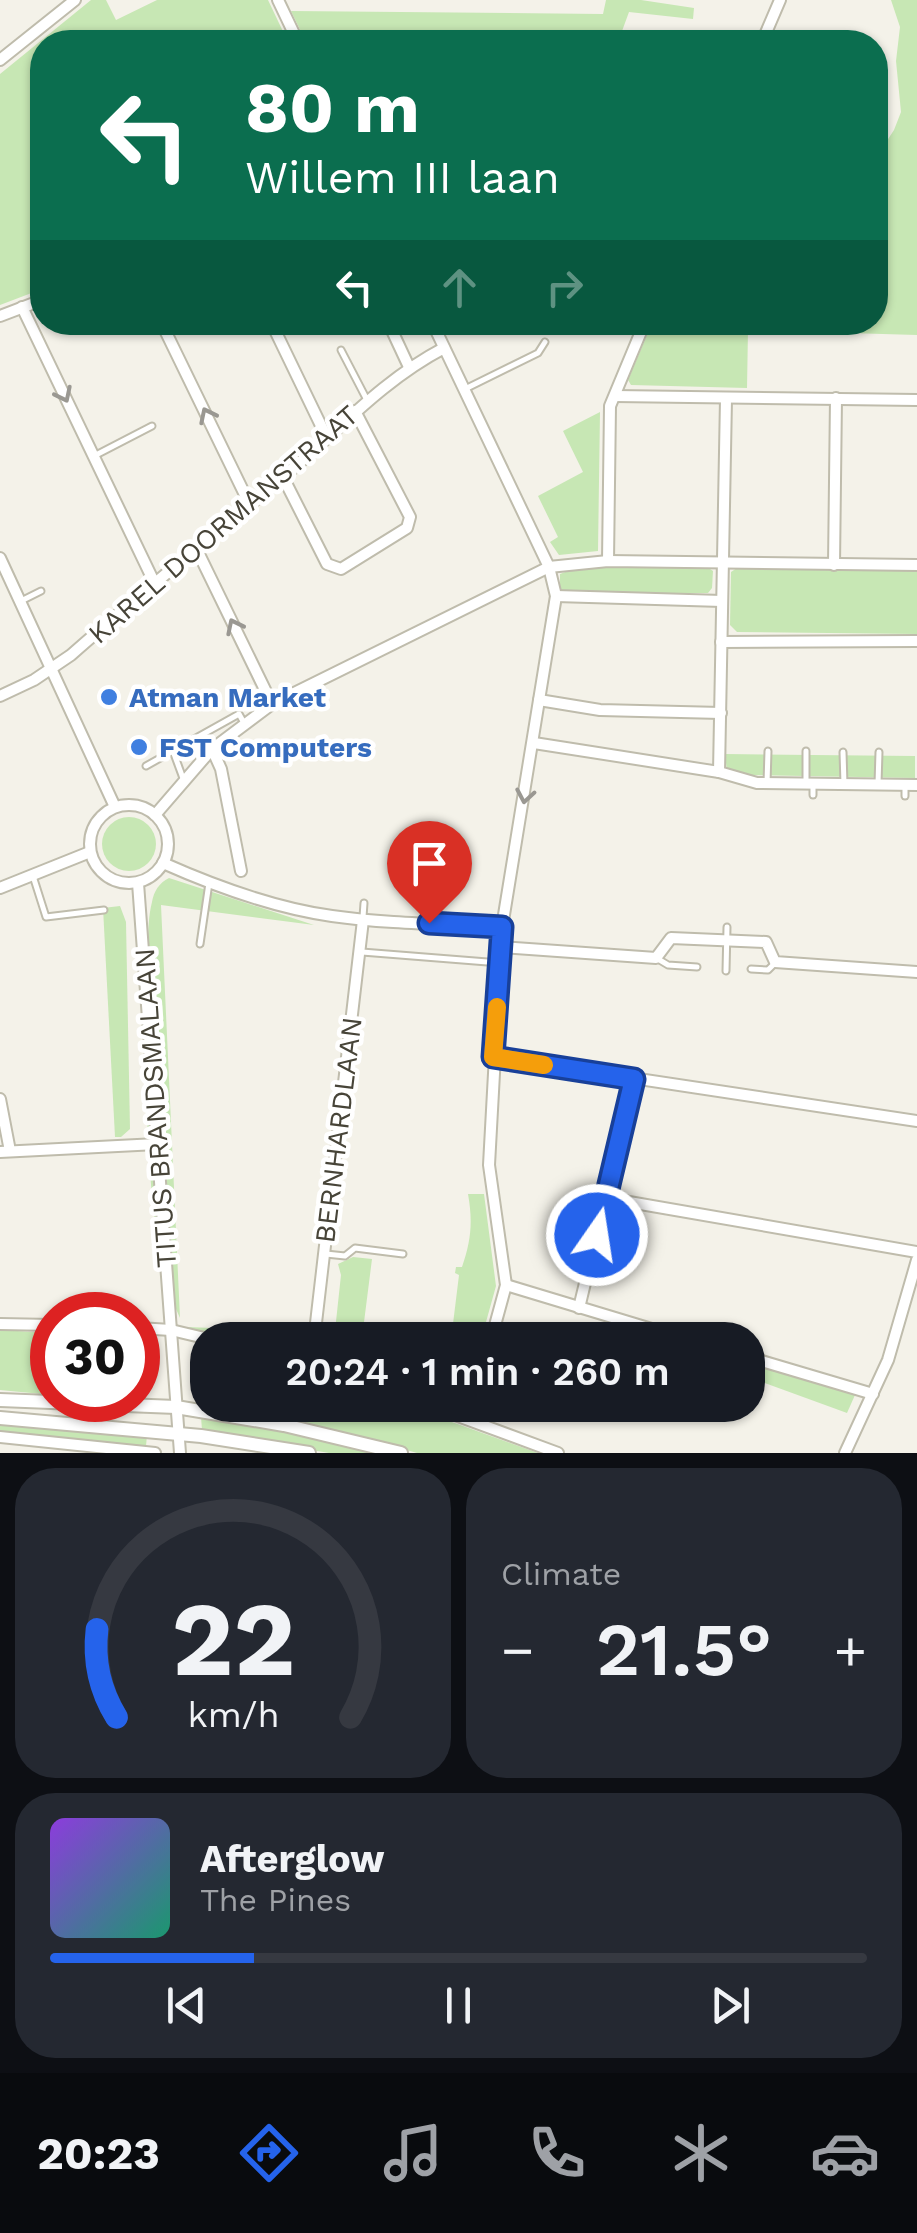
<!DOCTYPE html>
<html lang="en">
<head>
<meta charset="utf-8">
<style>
	body { margin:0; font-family:"Work Sans",sans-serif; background:#242831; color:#f1f3f6; height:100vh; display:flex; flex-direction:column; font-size:38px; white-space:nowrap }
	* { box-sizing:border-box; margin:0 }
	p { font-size:32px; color:#9ea1a6 }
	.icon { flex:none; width:55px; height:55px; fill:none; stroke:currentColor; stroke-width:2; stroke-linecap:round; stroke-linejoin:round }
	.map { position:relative; height:1453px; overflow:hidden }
	.details { display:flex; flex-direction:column; gap:15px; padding:15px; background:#0d0f14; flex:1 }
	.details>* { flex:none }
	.guide { position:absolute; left:30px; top:30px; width:858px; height:305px; border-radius:40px; box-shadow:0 2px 8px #0004; background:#0b6e4f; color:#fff; overflow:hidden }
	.speed { position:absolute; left:30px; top:1292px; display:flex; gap:20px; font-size:50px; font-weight:700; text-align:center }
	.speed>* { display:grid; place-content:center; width:130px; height:130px; border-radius:50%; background:#171b24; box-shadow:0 2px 8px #0004; line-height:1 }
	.speed .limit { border:15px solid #d22; background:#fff; color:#111 }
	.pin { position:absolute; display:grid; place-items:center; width:85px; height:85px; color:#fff; margin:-102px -42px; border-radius:50% 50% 50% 0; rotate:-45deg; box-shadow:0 0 10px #0007 }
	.pin .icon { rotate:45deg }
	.me { position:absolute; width:110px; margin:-55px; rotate:13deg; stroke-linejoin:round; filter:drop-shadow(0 0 8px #0008) }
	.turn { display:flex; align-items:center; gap:35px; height:210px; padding:0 50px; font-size:45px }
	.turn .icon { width:130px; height:130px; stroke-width:2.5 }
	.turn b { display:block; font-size:70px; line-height:85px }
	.lanes { display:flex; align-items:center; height:95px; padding:0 50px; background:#0003; justify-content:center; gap:50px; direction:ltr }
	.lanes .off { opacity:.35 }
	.big { font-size:75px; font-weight:600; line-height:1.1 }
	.details .widget { flex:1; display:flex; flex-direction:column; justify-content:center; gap:15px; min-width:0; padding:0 35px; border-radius:40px; background:#242831 }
	.details .dial { align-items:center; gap:0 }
	.dial svg { height:260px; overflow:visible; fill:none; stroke:#363941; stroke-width:7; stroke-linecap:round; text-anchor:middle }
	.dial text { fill:#f1f3f6; stroke:none }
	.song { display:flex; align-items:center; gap:30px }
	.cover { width:120px; height:120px; border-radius:15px; background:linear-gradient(135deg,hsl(270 70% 55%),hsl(160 70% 35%)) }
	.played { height:10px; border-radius:5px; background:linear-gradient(90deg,#2563eb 25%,#363941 25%) }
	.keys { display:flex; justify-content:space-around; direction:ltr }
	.heat { display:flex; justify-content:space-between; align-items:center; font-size:55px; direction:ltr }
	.details .tiles { flex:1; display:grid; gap:15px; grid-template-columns:1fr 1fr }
	.widget:last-child { grid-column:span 2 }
	.trip { position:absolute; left:190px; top:1322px; width:575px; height:100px; border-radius:40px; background:#171b24; box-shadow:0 2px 8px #0004; font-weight:600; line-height:100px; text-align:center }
	.menu { display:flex; height:160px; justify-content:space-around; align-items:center; background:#090b0e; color:#9ea1a6 }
	.menu .icon { width:70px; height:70px }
	.menu .on { color:#2563eb }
	.menu b { font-size:45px; color:#f1f3f6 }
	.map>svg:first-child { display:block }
</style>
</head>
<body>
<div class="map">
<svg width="917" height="1453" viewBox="0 0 917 1453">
	<rect width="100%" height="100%" fill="#f4f2e9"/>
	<g fill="#c7e7b4">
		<polygon points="91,0 106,0 116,20 157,0 268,0 288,42 42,42 42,289 0,305 0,74"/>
		<polygon points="606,0 641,0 694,8 693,19 629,12 618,42 306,42 291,11 603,14"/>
		<polygon points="891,0 917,0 917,335 748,330 747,388 631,385 628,380 652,323 875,322 875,159 894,130 901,112 896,61 900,27"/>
		<polygon points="600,412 598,551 559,555 550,542 558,537 538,496 583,472 563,431"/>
		<polygon points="578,567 707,567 713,571 712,588 708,593 564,593 560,589 560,574"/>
		<polygon points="737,568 917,571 917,634 737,632 730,625 731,572"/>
		<polygon points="725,754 915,756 915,778 744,775 727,772"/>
		<circle cx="129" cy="844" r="27"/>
		<path d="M169,878L314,925L161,905L180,1318C167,1291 160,1259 156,1230C145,1148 145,1060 148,978C149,953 146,926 152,902C154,891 159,883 169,878Z"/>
		<polygon points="120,906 126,922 130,1129 121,1137 115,1137 103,908"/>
		<path d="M468,1194H484L496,1286L481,1340H451L459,1275L455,1273L456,1267H462C471,1241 473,1222 468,1194Z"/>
		<polygon points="353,1257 372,1259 362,1338 376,1340 334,1340 341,1275 338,1264"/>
		<polygon points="187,1327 308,1332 307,1340 226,1340"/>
		<polygon points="0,1330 52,1333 52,1395 0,1390"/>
		<polygon points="199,1346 207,1348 208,1405 405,1405 538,1453 417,1453 386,1444 200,1407"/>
		<polygon points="748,1362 855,1395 847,1413 748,1377"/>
		<polygon points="201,1416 287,1429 386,1453 329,1453 202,1431"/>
		<polygon points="0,1422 147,1435 146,1446 0,1431"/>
	</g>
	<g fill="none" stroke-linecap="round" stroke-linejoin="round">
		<defs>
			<g id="service">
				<polyline points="341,350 367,400"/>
				<polyline points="467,388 538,353 545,342"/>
				<polyline points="94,456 152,426"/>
				<polyline points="21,601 41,591"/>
				<polyline points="173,751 184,781"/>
				<polyline points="806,751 806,783"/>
				<polyline points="843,752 844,784"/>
				<polyline points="146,766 239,714 244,723"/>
				<polyline points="767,783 768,751"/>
				<polyline points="813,784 813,795"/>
				<polyline points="878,784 879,752"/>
				<polyline points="905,796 905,785"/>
				<polyline points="33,876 46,917 104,910"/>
				<polyline points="363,917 364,903"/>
				<polyline points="429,923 431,909"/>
				<polyline points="200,944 209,883"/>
				<polyline points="362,952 500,963"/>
				<polyline points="658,959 668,965 697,967"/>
				<polyline points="751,969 768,970 775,963"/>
				<polyline points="726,971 727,927"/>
				<polyline points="326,1254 345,1256 355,1248 403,1254"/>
			</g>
			<g id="minor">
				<polyline points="278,0 298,42"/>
				<polyline points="762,42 780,0"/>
				<polyline points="0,60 75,0"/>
				<polyline points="22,307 155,584"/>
				<polyline points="0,316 42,300"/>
				<polyline points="161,322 249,503"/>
				<polyline points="271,322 327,438"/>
				<polyline points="388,322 409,367"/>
				<polyline points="432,322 549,567 556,596 502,927 489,1165 506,1285 491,1340"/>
				<polyline points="615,396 917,400"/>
				<polyline points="283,477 327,564 341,569 407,528 410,517 355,411"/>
				<polyline points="196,548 272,704"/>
				<polyline points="0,558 115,807"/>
				<polyline points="608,561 610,406 645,322"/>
				<polyline points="834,565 836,398"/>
				<polyline points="556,596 722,601"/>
				<polyline points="721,642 917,641"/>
				<path d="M0,696L34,680L71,655C140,594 212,536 283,477C337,432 381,381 444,348"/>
				<polyline points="539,700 600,710 721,713"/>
				<polyline points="534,743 719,772 757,783 917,785"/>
				<polyline points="212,749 221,769 241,871"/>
				<polyline points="719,772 726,399"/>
				<circle cx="129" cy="844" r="39"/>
				<polyline points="155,815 212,749 272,704 549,567 608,561 917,565"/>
				<path d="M163,863C217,887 274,908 332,916C388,924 446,924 502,927"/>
				<polyline points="138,883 180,1453"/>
				<polyline points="0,888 90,852"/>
				<polyline points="501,947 656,958 671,938 766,942 775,962 917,972"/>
				<polyline points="493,1057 917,1121"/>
				<polyline points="0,1099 10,1151"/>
				<polyline points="0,1152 157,1144"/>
				<polyline points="606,1198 917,1252"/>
				<polyline points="506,1285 688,1340"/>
				<polyline points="579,1308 634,1079"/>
				<polyline points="0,1324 52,1325"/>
				<polyline points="138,1328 171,1330 213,1340"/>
				<polyline points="314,1340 363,920"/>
				<polyline points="748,1357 873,1394"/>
				<polyline points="428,1405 558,1453"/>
				<polyline points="0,1437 155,1453"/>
				<polyline points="845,1453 888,1360 917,1260"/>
			</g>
			<g id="tertiary">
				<polyline points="0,1400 176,1407 284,1425 401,1453"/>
				<polyline points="0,1418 201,1436 309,1453"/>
			</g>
		</defs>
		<use href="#service" stroke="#bfbcac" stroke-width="9"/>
		<use href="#minor" stroke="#bfbcac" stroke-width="14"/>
		<use href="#tertiary" stroke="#bfbcac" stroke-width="16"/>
		<use href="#service" stroke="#fff" stroke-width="5"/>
		<use href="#minor" stroke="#fff" stroke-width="10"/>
		<use href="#tertiary" stroke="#fff" stroke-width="12"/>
	</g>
	<defs><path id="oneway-chevron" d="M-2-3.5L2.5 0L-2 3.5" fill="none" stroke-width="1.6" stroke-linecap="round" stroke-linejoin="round" transform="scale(2.5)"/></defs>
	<g stroke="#9a9892">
		<use href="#oneway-chevron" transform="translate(64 395) rotate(64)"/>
		<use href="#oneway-chevron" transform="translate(207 415) rotate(-116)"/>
		<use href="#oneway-chevron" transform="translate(234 626) rotate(-116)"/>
		<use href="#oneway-chevron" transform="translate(525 796) rotate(100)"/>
	</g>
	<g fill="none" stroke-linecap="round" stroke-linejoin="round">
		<defs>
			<polyline id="route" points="429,923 502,927 493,1057 634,1079 597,1235"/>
		</defs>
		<use href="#route" stroke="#184099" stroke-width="25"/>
		<use href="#route" stroke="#2563eb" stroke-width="18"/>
		<polyline stroke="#f59e0b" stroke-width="18" points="497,1007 493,1057 544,1065"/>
	</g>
	<g fill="#3f7fe0" stroke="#fff" stroke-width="4">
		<circle cx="109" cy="697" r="10"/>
		<circle cx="139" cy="747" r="10"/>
	</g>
	<g text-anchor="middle" stroke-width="9" stroke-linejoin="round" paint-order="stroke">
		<g font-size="28" fill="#474438" stroke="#fff">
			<text transform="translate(223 524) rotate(-41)" y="10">KAREL DOORMANSTRAAT</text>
			<text transform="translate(155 1108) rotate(-94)" y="10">TITUS BRANDSMALAAN</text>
			<text transform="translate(338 1130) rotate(-83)" y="10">BERNHARDLAAN</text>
		</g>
		<g font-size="28" font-weight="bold" fill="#366cbe" stroke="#fff" text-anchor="start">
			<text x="129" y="707">Atman Market</text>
			<text x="159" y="757">FST Computers</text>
		</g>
	</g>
</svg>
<div class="speed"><div class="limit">30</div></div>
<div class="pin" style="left:429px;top:923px;background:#d93025"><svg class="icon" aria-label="arrive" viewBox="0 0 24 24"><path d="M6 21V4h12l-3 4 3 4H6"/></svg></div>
<svg class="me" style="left:597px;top:1235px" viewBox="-20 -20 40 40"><circle r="17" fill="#2563eb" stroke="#fff" stroke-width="3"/><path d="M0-11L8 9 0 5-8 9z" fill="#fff"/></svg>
<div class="trip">20:24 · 1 min · 260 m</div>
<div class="guide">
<div class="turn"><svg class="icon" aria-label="left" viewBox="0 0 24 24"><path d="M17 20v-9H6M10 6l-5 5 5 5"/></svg><div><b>80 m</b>Willem III laan</div></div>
<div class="lanes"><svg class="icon" aria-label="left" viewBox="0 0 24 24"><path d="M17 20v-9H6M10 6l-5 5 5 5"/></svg><svg class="icon off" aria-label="ahead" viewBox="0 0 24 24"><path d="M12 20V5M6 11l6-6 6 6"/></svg><svg class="icon off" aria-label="right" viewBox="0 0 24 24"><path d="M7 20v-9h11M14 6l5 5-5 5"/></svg></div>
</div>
</div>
<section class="details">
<div class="tiles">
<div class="widget dial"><svg viewBox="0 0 100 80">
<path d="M14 69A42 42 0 1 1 86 69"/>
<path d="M14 69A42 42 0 0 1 8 42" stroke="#2563eb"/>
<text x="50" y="56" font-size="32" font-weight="700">22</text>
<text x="50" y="72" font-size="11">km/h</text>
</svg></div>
<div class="widget"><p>Climate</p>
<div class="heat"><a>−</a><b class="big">21.5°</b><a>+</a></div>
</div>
<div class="widget">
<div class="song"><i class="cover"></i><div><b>Afterglow</b><p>The Pines</p></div></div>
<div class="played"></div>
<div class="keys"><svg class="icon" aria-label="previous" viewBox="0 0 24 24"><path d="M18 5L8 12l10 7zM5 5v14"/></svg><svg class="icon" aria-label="pause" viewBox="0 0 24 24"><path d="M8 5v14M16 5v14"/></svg><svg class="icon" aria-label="next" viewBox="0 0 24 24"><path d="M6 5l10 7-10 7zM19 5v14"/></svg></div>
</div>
</div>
</section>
<nav class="menu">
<b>20:23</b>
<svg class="icon on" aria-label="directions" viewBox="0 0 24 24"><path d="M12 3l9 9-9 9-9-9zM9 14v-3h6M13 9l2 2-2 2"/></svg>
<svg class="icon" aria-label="music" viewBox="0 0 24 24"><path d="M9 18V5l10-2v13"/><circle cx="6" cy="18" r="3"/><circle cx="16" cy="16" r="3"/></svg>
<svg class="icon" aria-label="phone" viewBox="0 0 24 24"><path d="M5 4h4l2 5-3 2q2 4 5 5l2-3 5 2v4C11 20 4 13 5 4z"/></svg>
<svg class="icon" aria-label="climate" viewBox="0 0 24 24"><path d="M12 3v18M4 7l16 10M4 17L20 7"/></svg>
<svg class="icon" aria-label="car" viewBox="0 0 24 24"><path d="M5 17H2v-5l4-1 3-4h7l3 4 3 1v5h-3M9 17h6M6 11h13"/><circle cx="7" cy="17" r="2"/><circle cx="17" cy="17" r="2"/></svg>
</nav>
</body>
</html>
